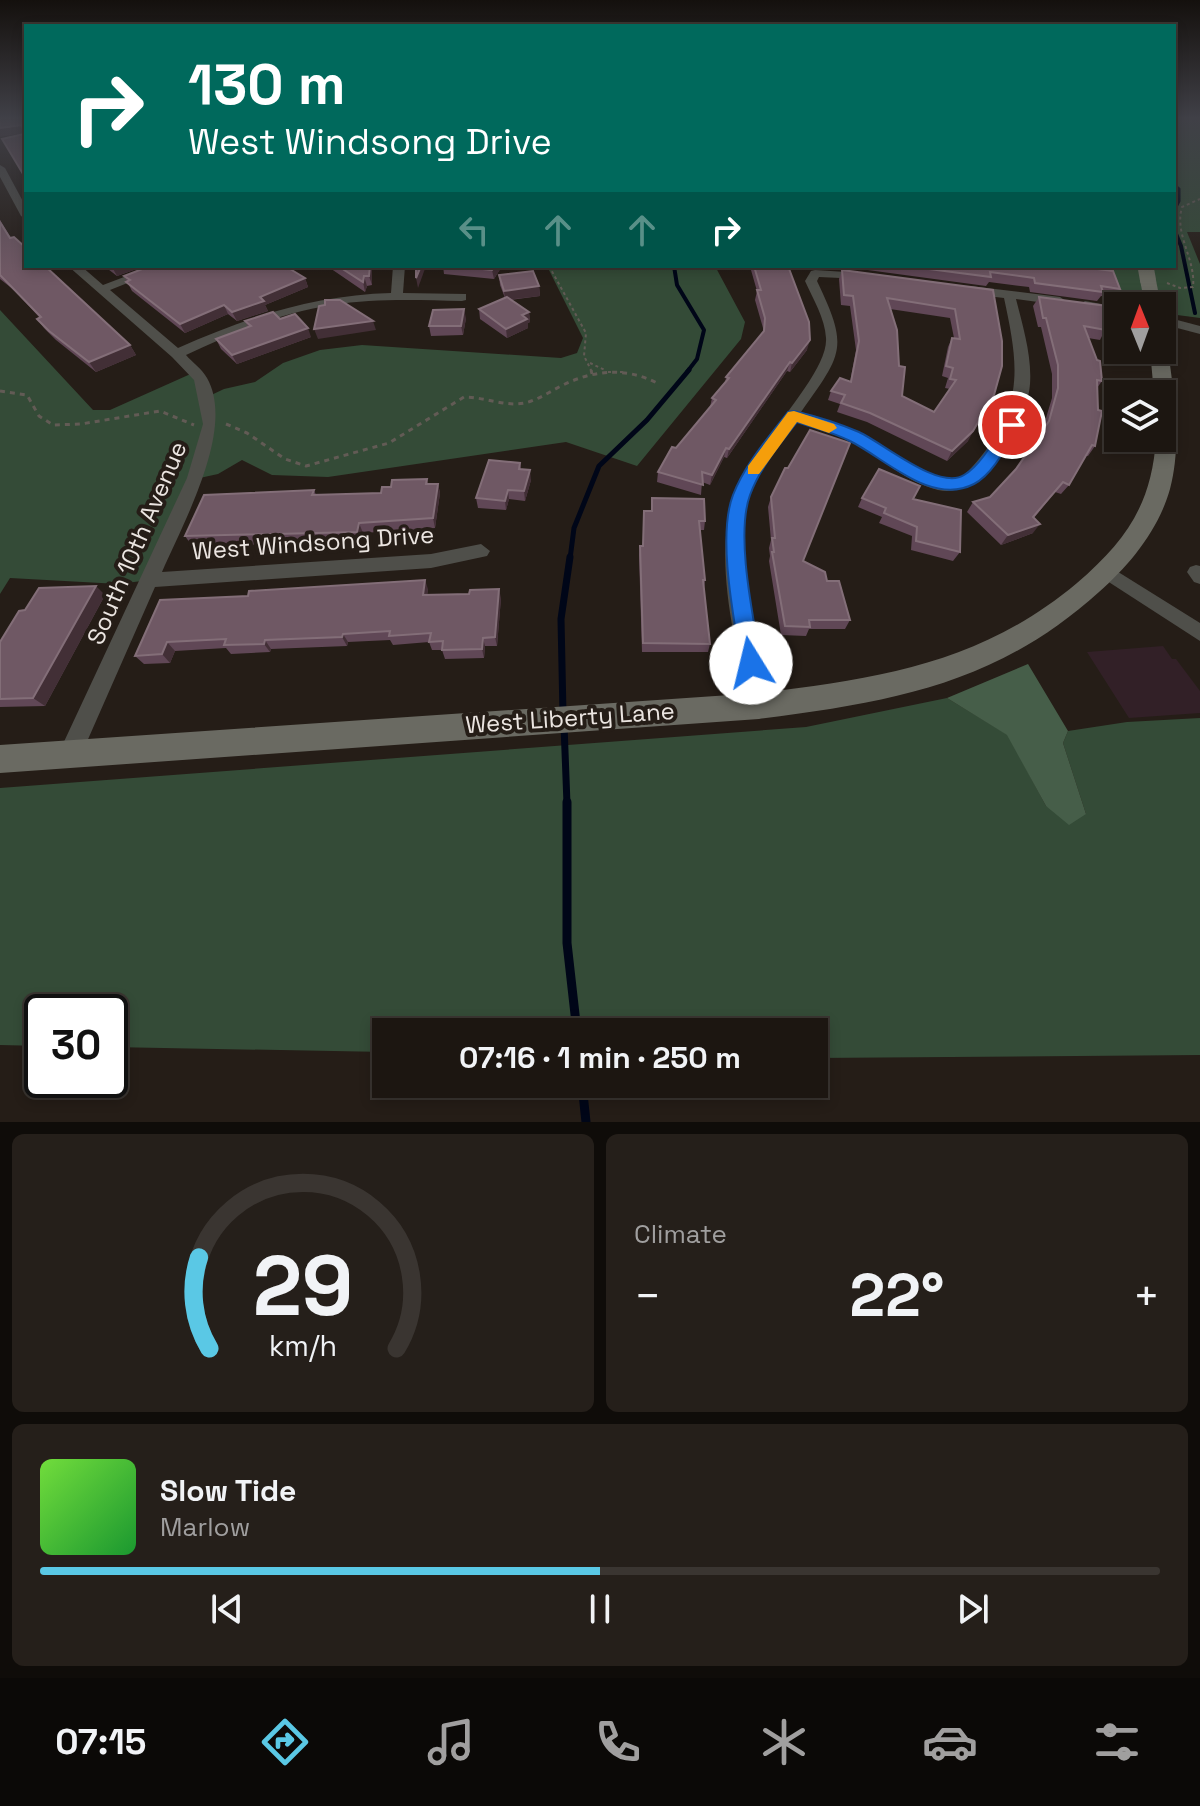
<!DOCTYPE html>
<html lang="en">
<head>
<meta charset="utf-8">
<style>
	body { margin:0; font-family:"Space Grotesk",sans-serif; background:#251f1a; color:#f1f3f6; height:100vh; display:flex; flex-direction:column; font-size:30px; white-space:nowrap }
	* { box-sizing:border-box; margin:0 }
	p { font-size:26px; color:#a09f9f }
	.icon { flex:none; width:44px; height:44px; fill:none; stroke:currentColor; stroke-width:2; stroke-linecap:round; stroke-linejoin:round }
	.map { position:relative; height:1122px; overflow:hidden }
	.sheet { display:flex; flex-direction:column; gap:12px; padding:12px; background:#0f0c09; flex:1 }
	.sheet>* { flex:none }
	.guide { position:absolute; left:24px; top:24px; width:1152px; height:244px; border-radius:0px; box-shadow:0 4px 12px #0003,0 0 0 2px #3a3531; background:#00695c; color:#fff; overflow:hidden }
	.needle { width:52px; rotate:359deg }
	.fabs { position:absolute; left:1104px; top:292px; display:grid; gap:16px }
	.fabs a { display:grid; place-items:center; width:72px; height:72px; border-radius:0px; background:#1c1611; box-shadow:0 4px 12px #0003,0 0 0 2px #3a3531; font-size:40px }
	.speed { position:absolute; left:24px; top:994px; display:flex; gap:16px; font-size:40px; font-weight:700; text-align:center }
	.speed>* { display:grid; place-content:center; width:104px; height:104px; border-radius:50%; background:#1c1611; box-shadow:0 4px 12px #0003,0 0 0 2px #3a3531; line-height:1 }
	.speed .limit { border:4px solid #111; border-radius:12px; background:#fff; color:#111 }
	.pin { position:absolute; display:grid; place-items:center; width:68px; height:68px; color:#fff; margin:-34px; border:4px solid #fff; border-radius:50%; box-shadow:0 2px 8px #0007 }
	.me { position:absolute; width:88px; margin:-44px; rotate:351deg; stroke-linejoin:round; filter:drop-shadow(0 0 6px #0008) }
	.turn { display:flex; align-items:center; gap:28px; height:168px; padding:0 32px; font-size:36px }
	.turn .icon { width:104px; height:104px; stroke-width:2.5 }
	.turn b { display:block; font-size:56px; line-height:68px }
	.lanes { display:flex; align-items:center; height:76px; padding:0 32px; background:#0003; justify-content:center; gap:40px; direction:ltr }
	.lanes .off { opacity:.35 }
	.big { font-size:60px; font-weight:600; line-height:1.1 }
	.sheet .card { flex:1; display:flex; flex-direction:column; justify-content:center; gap:12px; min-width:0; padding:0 28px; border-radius:12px; background:#251f1a }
	.sheet .dial { align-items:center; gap:0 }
	.dial svg { height:208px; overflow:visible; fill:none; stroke:#3a3531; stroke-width:7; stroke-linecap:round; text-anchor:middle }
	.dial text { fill:#f1f3f6; stroke:none }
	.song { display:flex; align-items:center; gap:24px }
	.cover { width:96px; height:96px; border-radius:12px; background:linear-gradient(135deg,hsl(100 70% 55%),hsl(130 70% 35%)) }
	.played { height:8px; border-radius:4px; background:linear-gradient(90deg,#5ac8e5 50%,#3a3531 50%) }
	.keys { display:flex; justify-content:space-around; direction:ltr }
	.heat { display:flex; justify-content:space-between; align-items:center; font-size:44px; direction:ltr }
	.sheet .tiles { flex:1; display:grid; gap:12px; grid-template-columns:1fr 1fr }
	.card:last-child { grid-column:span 2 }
	.trip { position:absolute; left:372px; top:1018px; width:456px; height:80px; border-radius:0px; background:#1c1611; box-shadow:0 4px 12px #0003,0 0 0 2px #3a3531; font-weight:600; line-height:80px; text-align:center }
	.tabs { display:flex; height:128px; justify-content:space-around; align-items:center; background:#0b0907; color:#a09f9f }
	.tabs .icon { width:56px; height:56px }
	.tabs .current { color:#5ac8e5 }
	.tabs b { font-size:36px; color:#f1f3f6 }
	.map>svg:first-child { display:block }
</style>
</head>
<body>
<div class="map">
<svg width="1200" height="1122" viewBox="0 0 1200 1122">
	<rect width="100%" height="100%" fill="#251d17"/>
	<polygon fill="#322027" points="1163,646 1172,659 1176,659 1200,691 1200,713 1129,718 1087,652"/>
	<g fill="#344b37">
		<polygon points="1174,117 1200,117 1200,232 1187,232 1200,264 1200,318 1162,313 1162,306 1120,306 1109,270 1072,266 1174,266"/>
		<polygon points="547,266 715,266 745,322 741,339 637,466 566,442 328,477 272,475 242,460 218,474 195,479 149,580 119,584 10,578 0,594 0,310 93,410 110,410 195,372 207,397 224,389 255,382 283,363 320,350 362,345 561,358 577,353 583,338"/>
		<polygon points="947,698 1008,735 1046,806 1086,814 1063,743 1068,731 1127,722 1200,718 1200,1055 814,1058 814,1032 386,1032 386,1052 110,1047 110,1012 42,1012 42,1046 0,1045 0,788 806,727"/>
	</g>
	<polygon fill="#465e49" points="1028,664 1068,731 1063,743 1086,814 1069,825 1046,806 1007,735 947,698"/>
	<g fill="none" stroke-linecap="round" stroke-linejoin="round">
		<polyline stroke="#000618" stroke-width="3" points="1174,185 1179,189 1179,201 1174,211"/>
		<g stroke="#000618" stroke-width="4">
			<polyline points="1174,229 1181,246 1195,313"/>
			<polyline points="674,266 677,285 704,330 697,359 687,372"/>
		</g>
		<polyline stroke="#000618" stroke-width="5" points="570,559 574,528 599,466 647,420 689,370"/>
		<g stroke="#000618" stroke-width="7">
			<polyline points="563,714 561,619 570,557"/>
			<polyline points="564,725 567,804"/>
		</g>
		<g stroke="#000618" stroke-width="9">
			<polyline points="567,802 567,943 577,1032"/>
			<polyline points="582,1084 586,1122"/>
		</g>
		<g stroke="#625b55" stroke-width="2" stroke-dasharray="3 3" stroke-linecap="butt">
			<polyline points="549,266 586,333 584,356 592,372"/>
			<polyline points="1122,266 1130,269"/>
			<path d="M1167,283L1180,288L1193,287C1196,259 1174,235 1182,207L1200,199"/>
			<polyline points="590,363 605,370"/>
			<polyline points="608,372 623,372"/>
		</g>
		<g stroke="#625b55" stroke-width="3" stroke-dasharray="5 5" stroke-linecap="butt">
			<polyline points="591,370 592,374"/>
			<polyline points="0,391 27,395 39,416 53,425 81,424 160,411 194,425"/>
			<path d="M226,424L247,433L285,459L306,466L389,443L464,397C485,397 505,407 525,403C537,400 548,393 559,387C592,370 625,366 659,384"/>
		</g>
		<g fill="#4f4f4a" fill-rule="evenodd">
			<polygon points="0,165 5,168 26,207 26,219 21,216 0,177"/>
			<path d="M68,266H81L103,285L153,266H170L110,290L178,348C247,317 315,295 391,293L393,266H405L403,293L466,294V300L462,301C419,300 375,298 332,305C280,313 233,333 186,355C192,362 202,369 207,378C236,429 183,523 162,572L431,554L481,544L490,551L487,556L431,568L155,587L78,762L70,765L62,762L59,754L62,746L187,478L203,424L194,380L172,357Z"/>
			<path d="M815,270L862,273L868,276L862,279L819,277L817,281C849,348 843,353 801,412C822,419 844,425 864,435C890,449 915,475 945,480C960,482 970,470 979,459C1025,404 1018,363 1004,298L970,294L964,290L970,286L1060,297L1066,301L1060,305L1016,299C1023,327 1032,356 1030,384C1027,423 985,501 938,490C906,482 881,458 853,442C835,432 814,427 795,420C778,444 756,470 748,500C733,562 757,644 770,706L767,713L759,716L751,713L748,706C736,642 714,565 732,500C745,452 829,377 826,338C825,318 813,299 805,281L811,271Z"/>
			<polygon points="1085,301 1118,307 1118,315 1081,308 1079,305"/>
			<polygon points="1162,316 1200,326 1200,334 1162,324"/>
			<polygon points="1107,565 1200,623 1200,641 1101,577 1098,572 1101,567"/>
			<polygon points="1196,565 1200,566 1200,584 1194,582 1187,572 1190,567"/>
		</g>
		<g fill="#6a6a62" fill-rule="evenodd">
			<polygon points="1148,275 1156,280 1161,306 1145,306 1140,280"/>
			<path d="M1162,345L1168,350C1174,395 1182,444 1170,489C1159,529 1130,565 1099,592C996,685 891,702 759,719L0,773V745L759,693C878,679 982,663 1077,583C1126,541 1152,504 1156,438H1162V394H1154L1150,350H1162Z"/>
		</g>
		<polyline stroke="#6a6a62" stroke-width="16" points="1146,269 1148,280"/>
	</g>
	<g fill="#604756" fill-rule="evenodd">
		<polygon points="0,220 11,238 130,345 136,355 96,372 56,340 44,328 37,319 40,318 14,290 0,279"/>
		<polygon points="104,266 145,266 117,276"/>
		<polygon points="327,266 372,266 372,285 367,286 365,292"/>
		<polygon points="443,266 502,266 494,279 444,274"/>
		<polygon points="752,266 788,266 807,350 790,372 787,371 727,458 724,457 710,485 702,482 701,495 657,482 658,472 676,448 710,407 712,398 725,383 726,377 763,333 763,328 755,300 757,291 751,270"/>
		<polygon points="838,266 1074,266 1120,289 1114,298 1101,296 1097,301 1030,292 1029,287 989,282 986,286"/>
		<path d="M842,270L993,290L968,441L947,461L867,422L837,412L840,404L828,400L831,391L850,382L856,350L850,306L841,305L839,279ZM890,309L950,318L954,338H952L948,347L942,376L948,378L945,388L950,389L934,412L902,396L899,366Z"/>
		<polygon points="499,275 539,286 540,296 510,300 529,312 530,322 528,323 528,328 507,338 480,319 479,309 505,298 500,285"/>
		<polygon points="124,276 305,278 308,287 265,305 268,311 237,321 228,314 185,333 132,291"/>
		<polygon points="1039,297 1112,328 1106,337 1102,336 1100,340 1088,338 1102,381 1097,388 1095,446 1088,456 1086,456 1069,485 1061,494 1055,492 1034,518 1033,533 1001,545 967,512 973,502 990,497 1016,469 1042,431 1052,398 1052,374 1041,327 1038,327 1033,306"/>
		<polygon points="466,318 463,335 431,336 429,326"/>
		<polygon points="280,319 311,337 237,364 221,349 216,339 248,327 245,321"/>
		<polygon points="520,463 521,469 531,480 525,501 509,499 506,510 478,508 476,498"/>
		<polygon points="427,479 428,484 438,484 440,493 435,528 363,533 361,542 192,546 185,536 314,490 316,495 381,493 391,487"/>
		<polygon points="771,497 803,561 827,581 850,620 845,629 809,629 806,636 781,635 769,561 770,556 769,548 771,540 768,507"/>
		<polygon points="652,498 705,521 704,530 700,530 705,580 704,588 710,644 708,652 642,652 639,555 640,546 643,546 644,511 651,511"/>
		<polygon points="862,498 913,499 960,552 953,561 911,550 912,536 879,523 882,517 858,507"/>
		<polygon points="428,589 427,595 501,598 497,646 485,646 484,658 445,659 442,650 432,650 429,642 393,645 390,640 348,642 347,646 271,649 270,652 231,654 226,648 175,651 170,663 144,664 135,656 160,600"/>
		<polygon points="105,595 45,706 0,707 0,642 25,610"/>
	</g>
	<g fill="#422f36">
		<polygon points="22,125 26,133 0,137 0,128"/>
		<polygon points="115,266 145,266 117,276 112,267"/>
		<polygon points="370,266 372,266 372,285 369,276"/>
		<polygon points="421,266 426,266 418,288 416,278"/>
		<polygon points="495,266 502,266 494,279 492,270"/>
		<polygon points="364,276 367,286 365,292 363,282"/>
		<polygon points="305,278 308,287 265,305 268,311 237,321 232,312 260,297"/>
		<polygon points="539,286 540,296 505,300 504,291"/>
		<polygon points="224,305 228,314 185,333 180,324"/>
		<polygon points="464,309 466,318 463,335 461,326"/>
		<polygon points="529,312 530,322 528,323 528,328 507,338 506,329 522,315"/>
		<polygon points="373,321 376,330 318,339 314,329"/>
		<polygon points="308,328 311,337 237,364 232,355"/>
		<polygon points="810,340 807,350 790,372 792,363"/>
		<polygon points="130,345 136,355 96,372 89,362"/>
		<polygon points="790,362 787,371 727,458 729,449"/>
		<polygon points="988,405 968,441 947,461 952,451"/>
		<polygon points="726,448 724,457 710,485 712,475"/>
		<polygon points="530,470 531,480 525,501 524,491"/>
		<polygon points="438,484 440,493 435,528 433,518"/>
		<polygon points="508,490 509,499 506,510 505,501"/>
		<polygon points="359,523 363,533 361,542 357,532"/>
		<polygon points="1040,524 1033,533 1001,545 1008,535"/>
		<polygon points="425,580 428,589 426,604 423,595"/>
		<polygon points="96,586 105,595 45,706 33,698"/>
		<polygon points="499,589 501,598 497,646 495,637"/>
		<polygon points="343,634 348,642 347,646 342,637"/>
		<polygon points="483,638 485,646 484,658 482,649"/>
		<polygon points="265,640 271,649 270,652 264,644"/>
		<polygon points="167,642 175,651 170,663 162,654"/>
	</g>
	<g fill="#6f5864" stroke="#836e78" stroke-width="2" fill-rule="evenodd">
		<polygon points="0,117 26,117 26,179 2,139 24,134 22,125 0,128"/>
		<polygon points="0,222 10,238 14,237 26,248 26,266 45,266 130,345 89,362 49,331 37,319 41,317 0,275"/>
		<polygon points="150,266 285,266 305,278 260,297 264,301 232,312 224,305 180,324 126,282 130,280 124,276"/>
		<polygon points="338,266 370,266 369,276 364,276 363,282"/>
		<polygon points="416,266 421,266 416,278"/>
		<polygon points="452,266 495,266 492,270"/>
		<polygon points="754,266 788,266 809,322 810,340 792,363 790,362 729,449 726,448 712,475 702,472 703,485 658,472 672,447 676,448 716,400 712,398 729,378 726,377 764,331 765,318 757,290 761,290"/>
		<polygon points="906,266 1074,266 1113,271 1120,289 1101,286 1103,292 1035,283 1034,278 990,272 991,277"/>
		<path d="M842,270L993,290L1002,341V366L994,395L973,431L952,451L870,413L841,403L845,395L831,391L840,378L851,382L859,341L853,296L844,295ZM887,298L955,309L960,339L952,338L946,366L953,368L950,379L956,380L934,412L902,396L905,367L899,366L897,330Z"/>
		<polygon points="533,271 539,286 504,291 499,275"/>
		<polygon points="507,297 529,312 522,315 527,319 506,329 479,309"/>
		<polygon points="1039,297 1107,306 1112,328 1106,327 1106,330 1084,326 1097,360 1100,361 1102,381 1097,380 1098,410 1102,411 1095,446 1092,445 1069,485 1063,482 1033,517 1040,524 1008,535 973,502 990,497 1016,469 1049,421 1058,388 1058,365 1046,318 1043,318"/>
		<polygon points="325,300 340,300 373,321 314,329 319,306 325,305"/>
		<polygon points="464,309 461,326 429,326 433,310"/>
		<polygon points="273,312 280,319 295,314 308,328 232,355 216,339 251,326 245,321"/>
		<polygon points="810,430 850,443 803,561 825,572 827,581 839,581 850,620 809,620 810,627 785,626 772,552 774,552 772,538 775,538 771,497 785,468 788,468"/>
		<polygon points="489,460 520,463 519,469 530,470 524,491 508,490 505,501 476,498"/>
		<polygon points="879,469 920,486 913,499 961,510 960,552 916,541 917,527 884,513 886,508 862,498"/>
		<polygon points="427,479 426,484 438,484 433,518 359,523 357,532 185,536 204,495 314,490 312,495 381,493 382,487 391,487 392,480"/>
		<polygon points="652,498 704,499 705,521 699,521 705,580 703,580 710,644 643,643 640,546 643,546 644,511 652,511"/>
		<polygon points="425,580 423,595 469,594 470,590 499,589 495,637 483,638 482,649 442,650 443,641 429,642 431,633 389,636 390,631 343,634 342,637 265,640 264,644 224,645 226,639 167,642 162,654 135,656 160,600 248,596 249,591"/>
		<polygon points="96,586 33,698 0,699 0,642 19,611 25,610 39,588"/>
	</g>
	<linearGradient id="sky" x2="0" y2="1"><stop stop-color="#14100d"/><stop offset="0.43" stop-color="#404047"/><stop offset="1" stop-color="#404047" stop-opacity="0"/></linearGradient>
	<rect width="1200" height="274" fill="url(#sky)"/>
	<path fill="#1a73e8" stroke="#114b97" stroke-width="2" d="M794,411C815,416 838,423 859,432C883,443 939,491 964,475C982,464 995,438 1006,421H1017L1019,425C1008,443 994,474 974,484C931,506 886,459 850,441C833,432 814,428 797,422C779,445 760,468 750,495C735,536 754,620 761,663L758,669L751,672L744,669L741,663C734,619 717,536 733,495C745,464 768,438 788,412Z"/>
	<polygon fill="#f59e0b" points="794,411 834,424 837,428 829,433 797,422 759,474 748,474 748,466 788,412"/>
	<g text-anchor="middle" stroke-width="8" stroke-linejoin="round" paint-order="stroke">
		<g font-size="24" fill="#ebe5e1" stroke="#251d17">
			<text transform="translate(137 543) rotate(-67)" y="8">South 10th Avenue</text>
			<text transform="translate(313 543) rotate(-4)" y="8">West Windsong Drive</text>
			<text transform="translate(570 718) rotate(-4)" y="8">West Liberty Lane</text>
		</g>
	</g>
</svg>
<div class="fabs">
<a><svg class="needle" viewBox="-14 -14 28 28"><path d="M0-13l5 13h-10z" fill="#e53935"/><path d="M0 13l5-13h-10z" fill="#a09f9f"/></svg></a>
<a><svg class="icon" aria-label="layers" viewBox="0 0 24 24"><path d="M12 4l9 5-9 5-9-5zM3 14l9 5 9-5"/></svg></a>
</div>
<div class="speed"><div class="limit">30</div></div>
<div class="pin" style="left:1012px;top:425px;background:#d93025"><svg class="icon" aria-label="arrive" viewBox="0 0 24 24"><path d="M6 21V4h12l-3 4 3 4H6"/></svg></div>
<svg class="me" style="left:751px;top:663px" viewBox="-20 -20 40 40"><circle r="19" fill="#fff"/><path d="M0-13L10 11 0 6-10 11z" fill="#1a73e8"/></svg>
<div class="trip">07:16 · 1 min · 250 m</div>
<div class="guide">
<div class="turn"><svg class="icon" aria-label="right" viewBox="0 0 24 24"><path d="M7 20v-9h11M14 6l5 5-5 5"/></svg><div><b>130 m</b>West Windsong Drive</div></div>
<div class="lanes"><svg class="icon off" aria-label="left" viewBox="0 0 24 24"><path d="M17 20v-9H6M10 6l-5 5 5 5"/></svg><svg class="icon off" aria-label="ahead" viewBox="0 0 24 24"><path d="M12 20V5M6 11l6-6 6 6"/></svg><svg class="icon off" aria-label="ahead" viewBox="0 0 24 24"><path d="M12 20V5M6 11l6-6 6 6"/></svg><svg class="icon" aria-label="right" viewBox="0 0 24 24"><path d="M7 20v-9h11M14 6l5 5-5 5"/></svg></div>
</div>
</div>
<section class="sheet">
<div class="tiles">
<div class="card dial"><svg viewBox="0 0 100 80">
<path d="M14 69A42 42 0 1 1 86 69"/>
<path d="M14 69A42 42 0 0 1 10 34" stroke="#5ac8e5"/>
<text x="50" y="56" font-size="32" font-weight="700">29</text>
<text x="50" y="72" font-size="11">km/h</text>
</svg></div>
<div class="card"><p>Climate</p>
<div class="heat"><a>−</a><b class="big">22°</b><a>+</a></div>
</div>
<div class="card">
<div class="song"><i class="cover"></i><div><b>Slow Tide</b><p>Marlow</p></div></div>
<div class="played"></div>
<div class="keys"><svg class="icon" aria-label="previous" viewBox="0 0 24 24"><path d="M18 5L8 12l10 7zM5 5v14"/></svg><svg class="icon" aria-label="pause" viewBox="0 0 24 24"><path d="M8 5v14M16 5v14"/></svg><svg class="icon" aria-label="next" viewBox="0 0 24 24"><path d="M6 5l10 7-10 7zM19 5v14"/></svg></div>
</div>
</div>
</section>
<nav class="tabs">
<b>07:15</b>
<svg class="icon current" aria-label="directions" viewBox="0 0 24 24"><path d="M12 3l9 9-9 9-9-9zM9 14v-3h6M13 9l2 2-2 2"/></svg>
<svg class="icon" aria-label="music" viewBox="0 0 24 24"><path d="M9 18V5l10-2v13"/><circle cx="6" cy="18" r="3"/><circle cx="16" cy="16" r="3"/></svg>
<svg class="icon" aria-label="phone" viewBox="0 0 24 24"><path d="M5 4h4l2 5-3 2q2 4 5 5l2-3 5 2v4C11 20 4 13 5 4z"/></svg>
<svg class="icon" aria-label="climate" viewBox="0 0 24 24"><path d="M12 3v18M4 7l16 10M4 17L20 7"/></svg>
<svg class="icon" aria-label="car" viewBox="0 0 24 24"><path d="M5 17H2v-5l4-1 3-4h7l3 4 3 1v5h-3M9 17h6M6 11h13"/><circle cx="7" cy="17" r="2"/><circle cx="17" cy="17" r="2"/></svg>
<svg class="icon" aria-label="filters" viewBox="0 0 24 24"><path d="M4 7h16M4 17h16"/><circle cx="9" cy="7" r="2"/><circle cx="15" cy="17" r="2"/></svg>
</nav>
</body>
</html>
